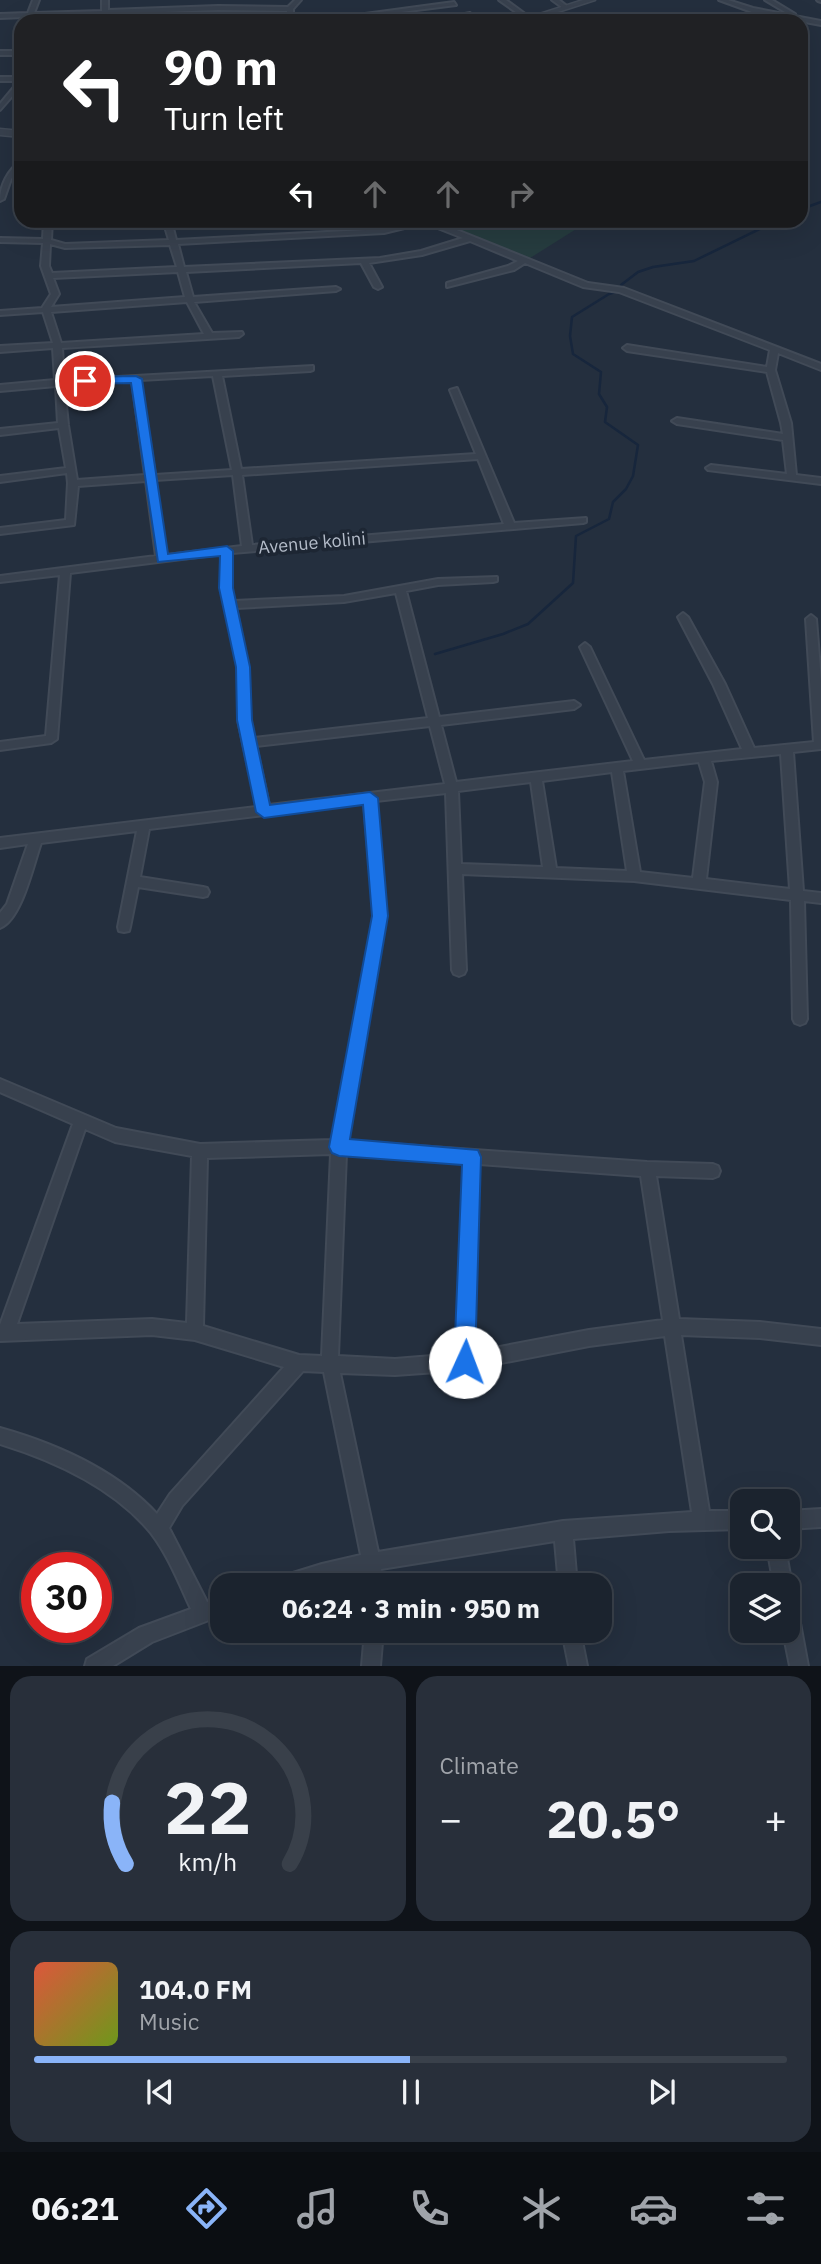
<!DOCTYPE html>
<html lang="en">
<head>
<meta charset="utf-8">
<style>
	body { margin:0; font-family:"IBM Plex Sans",sans-serif; background:#282f3a; color:#f1f3f6; height:100vh; display:flex; flex-direction:column; font-size:26px; white-space:nowrap }
	* { box-sizing:border-box; margin:0 }
	p { font-size:23px; color:#a0a4aa }
	.icon { flex:none; width:38px; height:38px; fill:none; stroke:currentColor; stroke-width:2; stroke-linecap:round; stroke-linejoin:round }
	.map { position:relative; height:1666px; overflow:hidden }
	.details { display:flex; flex-direction:column; gap:10px; padding:10px; background:#0f1319; flex:1 }
	.details>* { flex:none }
	.guide { position:absolute; left:14px; top:14px; width:794px; height:214px; border-radius:21px; box-shadow:0 7px 28px #0002,0 0 0 2px #39404a; background:#202124; color:#fff; overflow:hidden }
	.tools { position:absolute; left:730px; top:1489px; display:grid; gap:14px }
	.tools a { display:grid; place-items:center; width:70px; height:70px; border-radius:14px; background:#1b232e; box-shadow:0 7px 28px #0002,0 0 0 2px #39404a; font-size:35px }
	.speed { position:absolute; left:21px; top:1552px; display:flex; gap:14px; font-size:35px; font-weight:700; text-align:center }
	.speed>* { display:grid; place-content:center; width:91px; height:91px; border-radius:50%; background:#1b232e; box-shadow:0 7px 28px #0002,0 0 0 2px #39404a; line-height:1 }
	.speed .limit { border:10px solid #d22; background:#fff; color:#111 }
	.pin { position:absolute; display:grid; place-items:center; width:60px; height:60px; color:#fff; margin:-30px; border:4px solid #fff; border-radius:50%; box-shadow:0 2px 7px #0007 }
	.me { position:absolute; width:77px; margin:-38px; rotate:2deg; stroke-linejoin:round; filter:drop-shadow(0 0 5px #0008) }
	.turn { display:flex; align-items:center; gap:24px; height:147px; padding:0 35px; font-size:32px }
	.turn .icon { width:91px; height:91px; stroke-width:2.5 }
	.turn b { display:block; font-size:49px; line-height:60px }
	.lanes { display:flex; align-items:center; height:66px; padding:0 35px; background:#0003; justify-content:center; gap:35px; direction:ltr }
	.lanes .off { opacity:.35 }
	.big { font-size:52px; font-weight:700; line-height:1.1 }
	.details .tile { flex:1; display:flex; flex-direction:column; justify-content:center; gap:10px; min-width:0; padding:0 24px; border-radius:21px; background:#282f3a }
	.details .dial { align-items:center; gap:0 }
	.dial svg { height:182px; overflow:visible; fill:none; stroke:#39404a; stroke-width:7; stroke-linecap:round; text-anchor:middle }
	.dial text { fill:#f1f3f6; stroke:none }
	.song { display:flex; align-items:center; gap:21px }
	.cover { width:84px; height:84px; border-radius:10px; background:linear-gradient(135deg,hsl(10 70% 55%),hsl(80 70% 35%)) }
	.played { height:7px; border-radius:4px; background:linear-gradient(90deg,#8ab4f8 50%,#39404a 50%) }
	.keys { display:flex; justify-content:space-around; direction:ltr }
	.heat { display:flex; justify-content:space-between; align-items:center; font-size:38px; direction:ltr }
	.details .tiles { flex:1; display:grid; gap:10px; grid-template-columns:1fr 1fr }
	.tile:last-child { grid-column:span 2 }
	.trip { position:absolute; left:210px; top:1573px; width:402px; height:70px; border-radius:21px; background:#1b232e; box-shadow:0 7px 28px #0002,0 0 0 2px #39404a; font-weight:700; line-height:70px; text-align:center }
	.dock { display:flex; height:112px; justify-content:space-around; align-items:center; background:#0b0e12; color:#a0a4aa }
	.dock .icon { width:49px; height:49px }
	.dock .current { color:#8ab4f8 }
	.dock b { font-size:32px; color:#f1f3f6 }
	.map>svg:first-child { display:block }
</style>
</head>
<body>
<div class="map">
<svg width="821" height="1666" viewBox="0 0 821 1666">
	<rect width="100%" height="100%" fill="#242f3e"/>
	<polygon fill="#263c3f" points="433,221 589,221 527,260"/>
	<g fill="none" stroke-linecap="round" stroke-linejoin="round">
		<g stroke="#17263c" stroke-width="2.5">
			<polyline points="802,209 821,202"/>
			<polyline points="435,654 503,634 528,624 573,583 576,536 609,519 613,502 626,489 633,476 638,445 605,422 607,407 599,394 601,372 573,354 570,336 572,317 609,294 621,290 621,285 638,272 653,267 694,261 778,220"/>
		</g>
		<defs>
			<g id="minor">
				<polygon points="33,0 39,0 34,13 102,11 102,0 108,0 108,10 218,6 288,7 295,0 301,0 293,9 293,21 287,21 287,11 218,10 108,14 108,21 102,21 102,14 0,18 0,14 28,13"/>
				<polygon points="499,0 506,0 532,19 527,20"/>
				<polygon points="552,0 559,0 568,7 563,8"/>
				<polygon points="719,0 728,0 753,8 821,21 821,25 752,12"/>
				<polygon points="765,0 772,0 795,14 790,15"/>
				<polygon points="817,0 821,0 821,2 818,1"/>
				<polygon points="454,2 456,5 330,21 313,21"/>
				<polygon points="470,13 472,16 442,21 427,21"/>
				<polygon points="221,19 231,21 218,21"/>
				<rect x="0" y="51" width="21" height="4"/>
				<polygon points="0,77 21,77 21,86 0,110 0,104 19,81 0,81"/>
				<path d="M21,161V168L11,179L4,199L0,201C0,185 8,170 21,161Z"/>
				<path d="M44,220H52L51,240L65,244L169,240L163,220H171L176,240L384,229L418,220H432L588,283L624,288L821,364V370L778,353L775,370L791,423L796,475L821,478V484L708,470L706,468L711,465L787,474L783,440L677,424L672,421L677,418L783,434L781,423L767,372L627,351L623,348L627,345L767,367L770,350L619,292L583,287L525,263L514,270L447,287V283L508,266L518,261L470,241L422,255L369,263L382,287L378,289L374,287L361,263L186,272L193,297L336,287L340,289L336,291L194,302L212,333L242,332L243,334L239,337L62,348L64,380L313,366V370L310,371L222,376L241,469L476,454L450,390L457,388L514,523L586,518V522L583,523L232,553L231,588L234,601L344,596L438,579L497,577V581L493,582L438,585L406,591L439,717L574,701L580,705L574,709L441,725L456,782L633,761L580,647L585,643L590,647L644,760L742,749L713,684L678,617L683,613L688,617L725,684L754,748L814,742L806,619L811,615L816,619L821,682V749L793,752L803,891L821,893V903L804,901L807,1019L805,1023L800,1025L795,1023L793,1019L791,900L634,881L462,874L466,970L464,974L459,976L454,974L452,970L446,793L376,801L386,916L347,1141L647,1162L713,1164L718,1166L720,1171L718,1176L713,1178L656,1176L679,1319L760,1322L821,1329V1345L760,1338L681,1335L709,1511H742V1529L669,1531L573,1539L577,1586H559L555,1541L381,1569L385,1586H367L364,1572L310,1586H271L274,1580L280,1577L322,1564L361,1555L324,1372L303,1371L182,1506L169,1528L207,1602L222,1597V1615L152,1642L113,1666H85L87,1659L139,1628L191,1609C179,1583 168,1555 151,1533C114,1488 55,1461 0,1444V1428C57,1444 116,1470 157,1514L170,1494L284,1367L195,1340L152,1335L0,1341V1325L73,1124L0,1092V1079L116,1128L200,1144L333,1140L374,916L364,803L149,829L140,877L203,887L207,888L209,892L207,896L203,897L138,887L130,927L129,931L124,932L119,931L118,927L137,831L41,843C33,865 22,919 0,928V913L7,904L28,844L0,848V838L257,807L238,720V667L221,588L222,554L70,573L57,739L51,743L0,750V742L46,736L60,575L0,582V576L156,556L146,481L78,486L74,525L0,534V528L66,520L68,483L67,473L0,482V476L66,468L59,428L0,435V429L58,423L56,386L0,391V385L55,380L53,348L0,352V346L53,343L43,312L0,315V311L42,308L51,294L41,266L43,243L0,242V238L43,239ZM425,223L463,238L421,251L380,258L184,267L178,244L384,233ZM50,244L65,248L170,245L177,267L52,273L49,266ZM178,272L185,297L51,307L59,294L53,278ZM187,302L204,334L61,343L51,312ZM213,376L232,470L155,475L140,380ZM132,380L145,475L77,480L68,425L64,385ZM478,459L504,524L252,545L242,475ZM233,475L242,546L166,555L155,480ZM396,593L428,718L254,738L250,720L248,667L236,608L344,602ZM430,726L445,784L269,805L256,746ZM781,754L790,889L706,879L717,782L711,761ZM699,762L705,782L693,878L640,872L623,771ZM612,772L627,871L556,868L542,781ZM531,782L543,867L461,864L458,791ZM85,1129L115,1142L192,1156L187,1323L152,1319L17,1324ZM331,1154L322,1356L299,1355L203,1326L207,1158ZM346,1154L464,1163L457,1354L395,1359L338,1356ZM479,1164L641,1176L663,1320L589,1330L473,1352ZM665,1336L692,1512L563,1521L378,1552L340,1373L395,1375L465,1370L589,1346Z"/>
				<polygon points="821,1509 821,1527 788,1529 788,1511"/>
				<polygon points="767,1547 785,1547 792,1586 789,1592 788,1593 788,1586 774,1586"/>
				<polygon points="788,1598 794,1601 797,1607 808,1666 790,1666 783,1631 788,1631"/>
				<polygon points="365,1631 383,1631 380,1666 362,1666"/>
				<polygon points="562,1631 580,1631 587,1666 569,1666"/>
			</g>
			<g id="tertiary">
				<polygon points="583,0 595,0 530,21 518,21"/>
				<polygon points="0,129 21,131 21,137 0,135"/>
			</g>
		</defs>
		<use href="#minor" stroke="#414a57" stroke-width="4"/>
		<use href="#tertiary" stroke="#414a57" stroke-width="3"/>
		<use href="#minor" fill="#38414e" fill-rule="evenodd"/>
		<use href="#tertiary" fill="#38414e" fill-rule="evenodd"/>
	</g>
	<polygon fill="#1a73e8" stroke="#114b97" stroke-width="2" points="136,376 142,379 168,554 227,546 233,551 233,588 250,667 252,720 270,805 370,792 378,798 388,916 350,1139 478,1150 481,1157 475,1362 472,1370 465,1373 457,1370 454,1362 462,1165 339,1156 332,1153 329,1147 372,916 363,805 264,818 256,812 237,720 236,667 219,588 220,556 158,562 131,383 85,384 79,381 85,377"/>
	<g text-anchor="middle" stroke-width="7" stroke-linejoin="round" paint-order="stroke">
		<g font-size="18" fill="#b4bcc9" stroke="#1d2633">
			<text transform="translate(312 543) rotate(-5)" y="6">Avenue kolini</text>
		</g>
	</g>
</svg>
<div class="tools">
<a><svg class="icon" aria-label="search" viewBox="0 0 24 24"><circle cx="10" cy="10" r="6"/><path d="M15 15l6 6"/></svg></a>
<a><svg class="icon" aria-label="layers" viewBox="0 0 24 24"><path d="M12 4l9 5-9 5-9-5zM3 14l9 5 9-5"/></svg></a>
</div>
<div class="speed"><div class="limit">30</div></div>
<div class="pin" style="left:85px;top:381px;background:#d93025"><svg class="icon" aria-label="arrive" viewBox="0 0 24 24"><path d="M6 21V4h12l-3 4 3 4H6"/></svg></div>
<svg class="me" style="left:465px;top:1362px" viewBox="-20 -20 40 40"><circle r="19" fill="#fff"/><path d="M0-13L10 11 0 6-10 11z" fill="#1a73e8"/></svg>
<div class="trip">06:24 · 3 min · 950 m</div>
<div class="guide">
<div class="turn"><svg class="icon" aria-label="left" viewBox="0 0 24 24"><path d="M17 20v-9H6M10 6l-5 5 5 5"/></svg><div><b>90 m</b>Turn left</div></div>
<div class="lanes"><svg class="icon" aria-label="left" viewBox="0 0 24 24"><path d="M17 20v-9H6M10 6l-5 5 5 5"/></svg><svg class="icon off" aria-label="ahead" viewBox="0 0 24 24"><path d="M12 20V5M6 11l6-6 6 6"/></svg><svg class="icon off" aria-label="ahead" viewBox="0 0 24 24"><path d="M12 20V5M6 11l6-6 6 6"/></svg><svg class="icon off" aria-label="right" viewBox="0 0 24 24"><path d="M7 20v-9h11M14 6l5 5-5 5"/></svg></div>
</div>
</div>
<section class="details">
<div class="tiles">
<div class="tile dial"><svg viewBox="0 0 100 80">
<path d="M14 69A42 42 0 1 1 86 69"/>
<path d="M14 69A42 42 0 0 1 8 42" stroke="#8ab4f8"/>
<text x="50" y="56" font-size="32" font-weight="700">22</text>
<text x="50" y="72" font-size="11">km/h</text>
</svg></div>
<div class="tile"><p>Climate</p>
<div class="heat"><a>−</a><b class="big">20.5°</b><a>+</a></div>
</div>
<div class="tile">
<div class="song"><i class="cover"></i><div><b>104.0 FM</b><p>Music</p></div></div>
<div class="played"></div>
<div class="keys"><svg class="icon" aria-label="previous" viewBox="0 0 24 24"><path d="M18 5L8 12l10 7zM5 5v14"/></svg><svg class="icon" aria-label="pause" viewBox="0 0 24 24"><path d="M8 5v14M16 5v14"/></svg><svg class="icon" aria-label="next" viewBox="0 0 24 24"><path d="M6 5l10 7-10 7zM19 5v14"/></svg></div>
</div>
</div>
</section>
<nav class="dock">
<b>06:21</b>
<svg class="icon current" aria-label="directions" viewBox="0 0 24 24"><path d="M12 3l9 9-9 9-9-9zM9 14v-3h6M13 9l2 2-2 2"/></svg>
<svg class="icon" aria-label="music" viewBox="0 0 24 24"><path d="M9 18V5l10-2v13"/><circle cx="6" cy="18" r="3"/><circle cx="16" cy="16" r="3"/></svg>
<svg class="icon" aria-label="phone" viewBox="0 0 24 24"><path d="M5 4h4l2 5-3 2q2 4 5 5l2-3 5 2v4C11 20 4 13 5 4z"/></svg>
<svg class="icon" aria-label="climate" viewBox="0 0 24 24"><path d="M12 3v18M4 7l16 10M4 17L20 7"/></svg>
<svg class="icon" aria-label="car" viewBox="0 0 24 24"><path d="M5 17H2v-5l4-1 3-4h7l3 4 3 1v5h-3M9 17h6M6 11h13"/><circle cx="7" cy="17" r="2"/><circle cx="17" cy="17" r="2"/></svg>
<svg class="icon" aria-label="filters" viewBox="0 0 24 24"><path d="M4 7h16M4 17h16"/><circle cx="9" cy="7" r="2"/><circle cx="15" cy="17" r="2"/></svg>
</nav>
</body>
</html>
